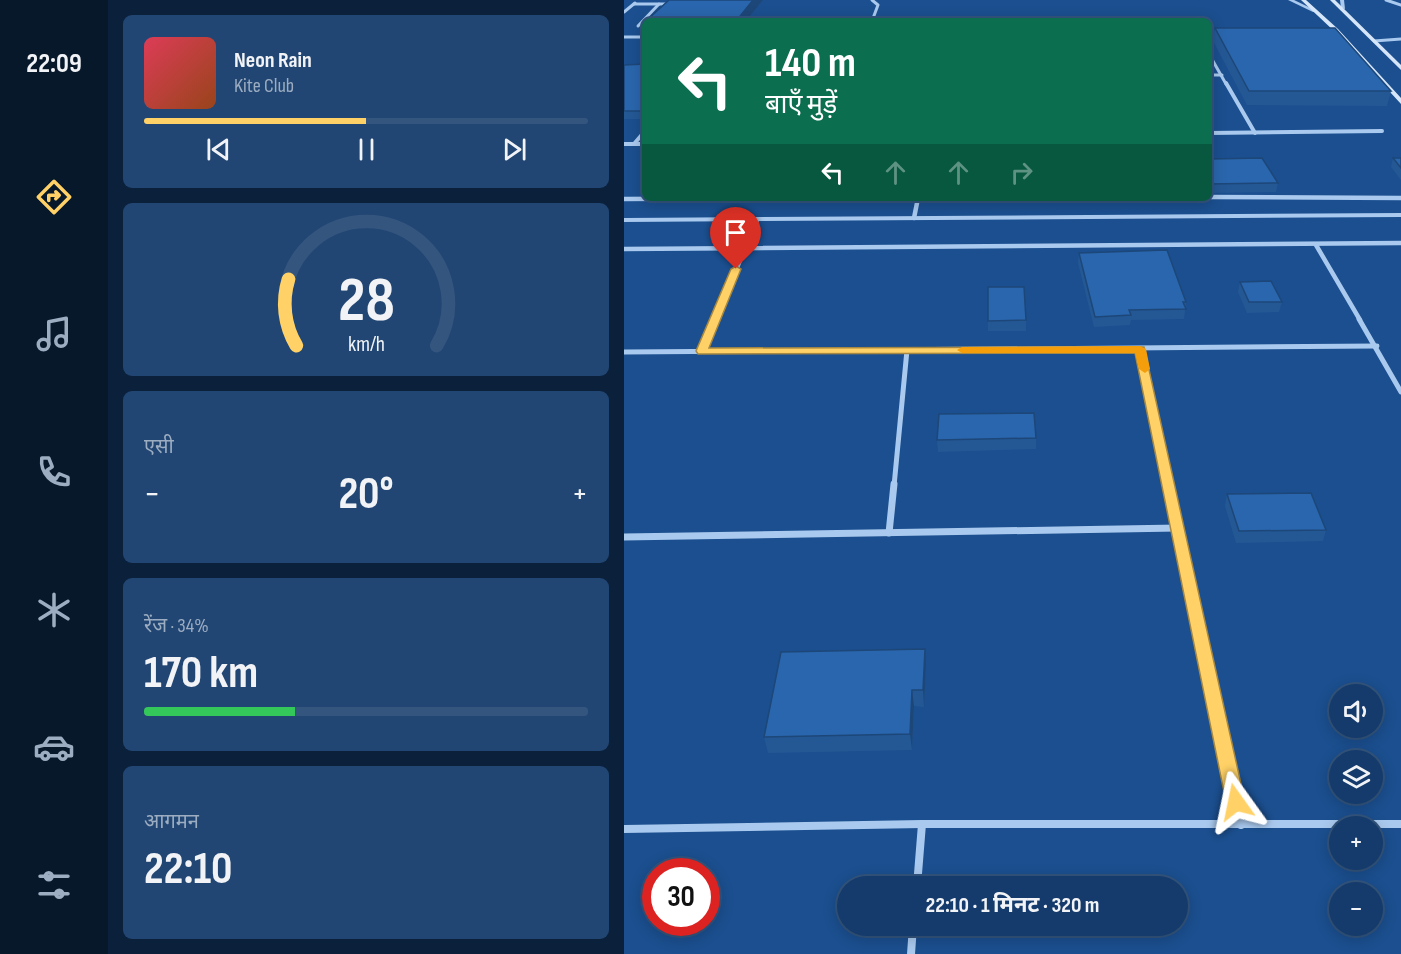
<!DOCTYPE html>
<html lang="hi">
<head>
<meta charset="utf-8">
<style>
	body { margin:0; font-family:"Sofia Sans Condensed","Noto Sans Devanagari",sans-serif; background:#214673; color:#f1f3f6; height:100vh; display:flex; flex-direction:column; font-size:22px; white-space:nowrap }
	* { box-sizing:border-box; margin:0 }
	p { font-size:20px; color:#9dadc1 }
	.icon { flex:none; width:33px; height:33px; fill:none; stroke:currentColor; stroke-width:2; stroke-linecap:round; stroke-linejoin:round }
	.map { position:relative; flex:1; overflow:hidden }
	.side { display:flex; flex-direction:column; gap:15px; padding:15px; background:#0b203b; width:516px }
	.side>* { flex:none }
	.top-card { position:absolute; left:18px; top:18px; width:570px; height:183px; border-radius:9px; box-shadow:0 3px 15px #0003,0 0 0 2px #33557e; background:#0b6e4f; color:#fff; overflow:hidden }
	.tools { position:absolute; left:705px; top:684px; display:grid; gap:12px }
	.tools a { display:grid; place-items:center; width:54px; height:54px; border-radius:50%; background:#143b6b; box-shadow:0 3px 15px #0003,0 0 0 2px #33557e; font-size:30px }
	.speed { position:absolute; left:18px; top:858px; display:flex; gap:12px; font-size:30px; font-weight:700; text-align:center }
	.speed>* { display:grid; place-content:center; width:78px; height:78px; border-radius:50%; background:#143b6b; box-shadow:0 3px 15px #0003,0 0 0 2px #33557e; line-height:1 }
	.speed .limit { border:9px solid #d22; background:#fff; color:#111 }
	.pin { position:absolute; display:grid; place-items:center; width:51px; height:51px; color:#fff; margin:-62px -26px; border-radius:50% 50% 50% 0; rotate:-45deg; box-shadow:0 0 6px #0007 }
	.pin .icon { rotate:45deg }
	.me { position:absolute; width:66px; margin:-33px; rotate:348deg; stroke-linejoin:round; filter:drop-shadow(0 0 4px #0008) }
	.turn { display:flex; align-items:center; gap:21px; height:126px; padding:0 24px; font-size:27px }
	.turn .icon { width:78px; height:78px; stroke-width:2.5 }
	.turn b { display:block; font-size:42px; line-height:51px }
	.lanes { display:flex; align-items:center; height:57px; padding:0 24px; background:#0003; justify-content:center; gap:30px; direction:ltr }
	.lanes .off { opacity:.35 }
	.big { font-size:45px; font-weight:700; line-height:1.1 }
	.side .widget { flex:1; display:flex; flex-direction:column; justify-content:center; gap:9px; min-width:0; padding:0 21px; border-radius:9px; background:#214673 }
	.side .dial { align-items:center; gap:0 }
	.dial svg { height:156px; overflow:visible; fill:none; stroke:#33557e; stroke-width:7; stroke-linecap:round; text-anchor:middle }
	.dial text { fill:#f1f3f6; stroke:none }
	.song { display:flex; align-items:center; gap:18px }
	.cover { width:72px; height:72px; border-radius:9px; background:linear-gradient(135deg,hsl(350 70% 55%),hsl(20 70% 35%)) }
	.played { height:6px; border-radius:3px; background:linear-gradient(90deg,#ffd166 50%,#33557e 50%) }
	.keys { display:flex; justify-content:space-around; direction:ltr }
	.heat { display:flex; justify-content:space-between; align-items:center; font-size:33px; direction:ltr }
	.charge { height:9px; border-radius:4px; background:linear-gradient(90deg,#34c759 34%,#33557e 0) }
	.trip { position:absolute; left:213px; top:876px; width:351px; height:60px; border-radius:30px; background:#143b6b; box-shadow:0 3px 15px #0003,0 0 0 2px #33557e; font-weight:700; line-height:60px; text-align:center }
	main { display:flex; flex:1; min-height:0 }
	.tab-bar { display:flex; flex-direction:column; width:108px; justify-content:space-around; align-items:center; background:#08182b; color:#9dadc1 }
	.tab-bar .icon { width:42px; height:42px }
	.tab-bar .active { color:#ffd166 }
	.tab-bar b { font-size:27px; color:#f1f3f6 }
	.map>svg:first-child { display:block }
</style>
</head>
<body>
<main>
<nav class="tab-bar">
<b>22:09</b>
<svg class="icon active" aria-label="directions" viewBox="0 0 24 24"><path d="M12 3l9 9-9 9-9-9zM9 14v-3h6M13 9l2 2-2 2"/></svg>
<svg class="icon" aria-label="music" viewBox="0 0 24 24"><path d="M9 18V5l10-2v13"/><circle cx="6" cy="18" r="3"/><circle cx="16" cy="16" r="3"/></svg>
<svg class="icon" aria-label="phone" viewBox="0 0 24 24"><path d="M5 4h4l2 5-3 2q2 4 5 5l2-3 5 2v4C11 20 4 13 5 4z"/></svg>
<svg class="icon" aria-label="climate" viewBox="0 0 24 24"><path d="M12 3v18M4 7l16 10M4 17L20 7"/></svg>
<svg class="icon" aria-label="car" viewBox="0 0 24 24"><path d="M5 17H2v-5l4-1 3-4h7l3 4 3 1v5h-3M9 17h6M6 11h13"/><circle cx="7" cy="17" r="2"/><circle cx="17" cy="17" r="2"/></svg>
<svg class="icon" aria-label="filters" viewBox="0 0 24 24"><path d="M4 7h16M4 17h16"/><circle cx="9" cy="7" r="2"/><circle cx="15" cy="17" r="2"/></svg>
</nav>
<section class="side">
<div class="widget">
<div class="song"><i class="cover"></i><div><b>Neon Rain</b><p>Kite Club</p></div></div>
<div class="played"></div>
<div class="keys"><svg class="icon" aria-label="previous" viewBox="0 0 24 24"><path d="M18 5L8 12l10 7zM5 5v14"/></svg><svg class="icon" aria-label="pause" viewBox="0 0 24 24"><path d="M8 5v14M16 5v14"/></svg><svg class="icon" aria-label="next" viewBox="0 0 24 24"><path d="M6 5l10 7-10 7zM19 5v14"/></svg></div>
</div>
<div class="widget dial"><svg viewBox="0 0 100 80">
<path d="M14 69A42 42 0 1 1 86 69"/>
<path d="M14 69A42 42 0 0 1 10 35" stroke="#ffd166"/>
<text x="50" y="56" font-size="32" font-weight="700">28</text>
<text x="50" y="72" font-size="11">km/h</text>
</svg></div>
<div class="widget"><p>एसी</p>
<div class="heat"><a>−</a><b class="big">20°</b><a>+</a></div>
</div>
<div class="widget"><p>रेंज · 34%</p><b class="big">170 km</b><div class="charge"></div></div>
<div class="widget"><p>आगमन</p><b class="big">22:10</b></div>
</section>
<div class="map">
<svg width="777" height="954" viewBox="0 0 777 954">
	<rect width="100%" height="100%" fill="#1b4f8f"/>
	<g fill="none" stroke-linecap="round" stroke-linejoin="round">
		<g stroke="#a9c9ee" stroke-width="3">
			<polyline points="248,0 254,5 248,21"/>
			<polyline points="762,0 777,5"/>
			<polyline points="10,4 48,4"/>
			<polyline points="0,12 11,3"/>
			<polyline points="14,26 35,4"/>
			<polyline points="0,37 21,37"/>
			<polyline points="750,41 777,39"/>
			<polyline points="585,54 602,84"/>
			<polyline points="585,75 598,75"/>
		</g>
		<g stroke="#a9c9ee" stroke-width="4">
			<polyline points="602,83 631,133"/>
			<polyline points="585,133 758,131"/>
			<polyline points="0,144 21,144"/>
			<polyline points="10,144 21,131"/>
		</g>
		<g stroke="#a9c9ee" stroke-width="4.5">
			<polyline points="585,197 777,198"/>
			<polyline points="0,199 198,198"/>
			<polyline points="290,218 294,198"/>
			<polyline points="692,245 736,320"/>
			<polyline points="0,249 777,243"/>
			<polyline points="91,320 133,220"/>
		</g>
		<g stroke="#a9c9ee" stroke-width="5">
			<polyline points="735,319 777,392"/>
			<polyline points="516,349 545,486"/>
			<polyline points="78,351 92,319"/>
			<polyline points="0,352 753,346"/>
			<polyline points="270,486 283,350"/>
		</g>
		<g stroke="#a9c9ee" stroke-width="7">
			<polyline points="545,484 589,694"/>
			<polyline points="265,533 270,484"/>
			<polyline points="0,537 554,528"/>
		</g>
		<g stroke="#a9c9ee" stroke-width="8">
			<polyline points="589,692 617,825"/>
			<polyline points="0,829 298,824 777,824"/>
			<polyline points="293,886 298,824"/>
			<polyline points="287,954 289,926"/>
		</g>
		<g fill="#a9c9ee" fill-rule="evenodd">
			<polygon points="664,0 670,0 693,11 689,12"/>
			<polygon points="716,0 720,0 721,9 717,8"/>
			<polygon points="777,213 777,217 0,222 0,218"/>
		</g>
		<g fill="#d6e6fa" fill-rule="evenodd">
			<polygon points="677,0 682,0 714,29 777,98 777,104 710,31"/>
			<polygon points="706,0 711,0 777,65 777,70"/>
		</g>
	</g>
	<g fill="#245895">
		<polygon points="45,0 139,0 122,21 24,21 23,20"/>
		<polygon points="591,28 767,91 763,106 623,105 589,41"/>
		<polygon points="21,64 21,119 0,119 0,65"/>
		<polygon points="769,158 777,158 777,180 767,167"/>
		<polygon points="585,159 654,183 652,192 585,193"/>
		<polygon points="455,253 562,302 560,319 507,320 506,325 470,327 454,263"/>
		<polygon points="616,282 658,302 655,312 623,313 614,292"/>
		<polygon points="364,287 402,320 402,331 364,331"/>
		<polygon points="412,438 412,449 314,452 313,440"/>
		<polygon points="603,494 702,530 699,541 612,543 601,506"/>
		<polygon points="302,666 300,707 290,706 288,750 144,753 140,737"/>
	</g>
	<g fill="#1d4779">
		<polygon points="129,0 139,0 122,21 113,21"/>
		<polygon points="301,649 302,666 300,707 299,690"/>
		<polygon points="288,690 290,706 288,750 286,734"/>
	</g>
	<g fill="#2a66ad" stroke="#1d4779" stroke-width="1.5">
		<polygon points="45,0 129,0 113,20 23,20"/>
		<polygon points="591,28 711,28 767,91 625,91"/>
		<polygon points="21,64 21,111 0,111 0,65"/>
		<polygon points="638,158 654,183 585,184 585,159"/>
		<polygon points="769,158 777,158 777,168"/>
		<polygon points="543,250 562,302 559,302 562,309 505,310 507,315 471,317 455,253"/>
		<polygon points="647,281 658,302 625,302 616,282"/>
		<polygon points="364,287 400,287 402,320 364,321"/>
		<polygon points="410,413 412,438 313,440 315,414"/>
		<polygon points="687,493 702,530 615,531 603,494"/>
		<polygon points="301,649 299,690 288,690 286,734 140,737 157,652"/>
	</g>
	<polygon fill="#ffd166" stroke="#a68842" stroke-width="1.5" points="112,266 117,269 85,348 520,347 621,802 619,808 612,811 605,808 602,802 511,353 74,354 72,351 107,269"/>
	<polygon fill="#f59e0b" points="516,346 522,349 526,369 521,373 515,369 511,353 338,353 333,350 338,347"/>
</svg>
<div class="tools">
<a><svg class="icon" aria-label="sound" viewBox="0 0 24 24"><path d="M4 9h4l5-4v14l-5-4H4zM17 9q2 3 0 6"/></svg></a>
<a><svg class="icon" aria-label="layers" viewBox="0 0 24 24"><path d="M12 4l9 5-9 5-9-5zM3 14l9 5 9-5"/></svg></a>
<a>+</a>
<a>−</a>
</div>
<div class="speed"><div class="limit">30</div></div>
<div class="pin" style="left:112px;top:269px;background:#d93025"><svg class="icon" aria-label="arrive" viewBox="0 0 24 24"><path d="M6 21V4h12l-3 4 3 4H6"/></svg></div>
<svg class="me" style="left:612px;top:802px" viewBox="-20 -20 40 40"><path d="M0-17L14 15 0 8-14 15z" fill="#ffd166" stroke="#fff" stroke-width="4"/></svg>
<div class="trip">22:10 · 1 मिनट · 320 m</div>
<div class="top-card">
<div class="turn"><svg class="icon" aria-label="left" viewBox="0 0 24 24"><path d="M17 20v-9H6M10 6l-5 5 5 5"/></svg><div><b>140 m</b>बाएँ मुड़ें</div></div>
<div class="lanes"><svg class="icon" aria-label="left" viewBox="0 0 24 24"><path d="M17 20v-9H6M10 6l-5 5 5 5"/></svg><svg class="icon off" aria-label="ahead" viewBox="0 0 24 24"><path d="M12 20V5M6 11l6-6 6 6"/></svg><svg class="icon off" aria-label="ahead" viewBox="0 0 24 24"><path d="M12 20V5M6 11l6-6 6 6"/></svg><svg class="icon off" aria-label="right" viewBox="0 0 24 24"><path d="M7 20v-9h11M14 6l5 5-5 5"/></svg></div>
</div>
</div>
</main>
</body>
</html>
